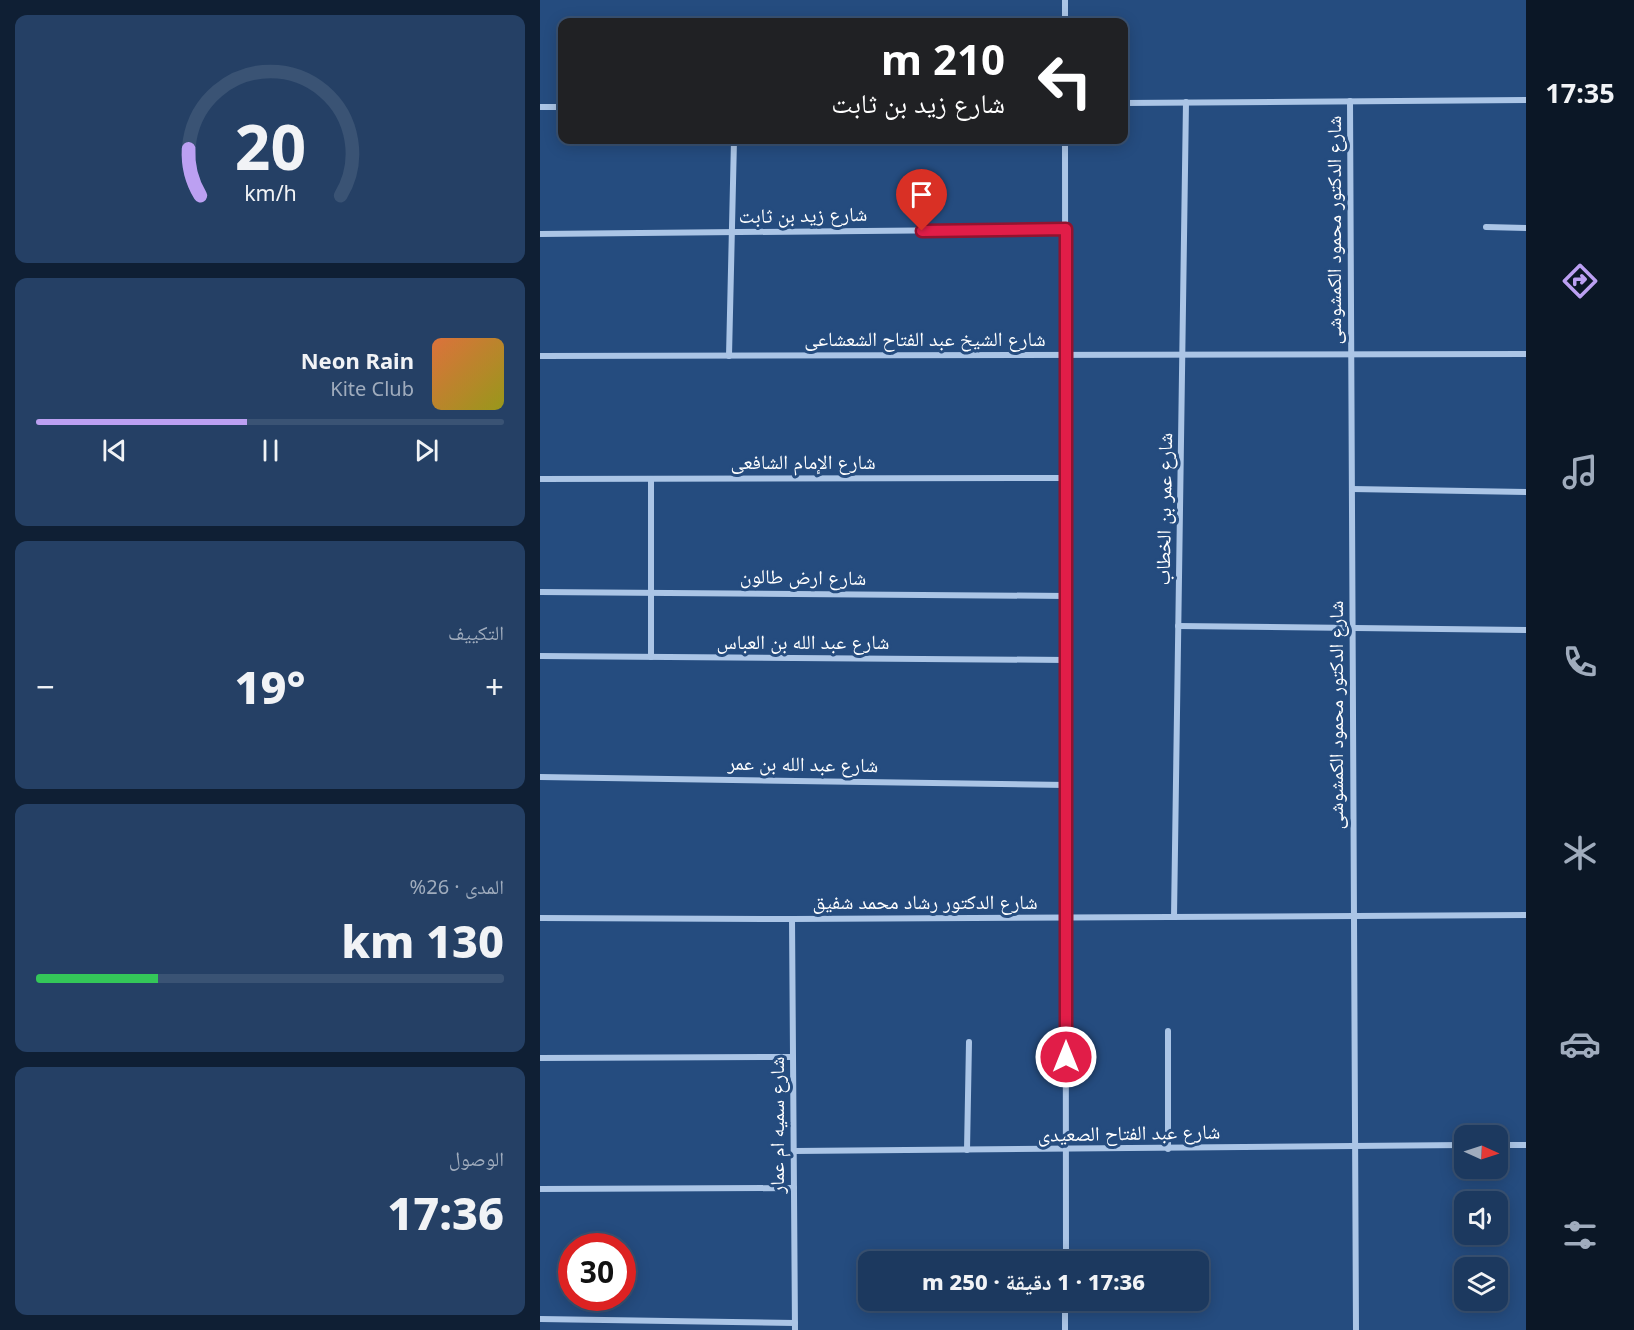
<!DOCTYPE html>
<html lang="ar">
<head>
<meta charset="utf-8">
<style>
	body { margin:0; font-family:"Noto Sans","Noto Naskh Arabic",sans-serif; background:#254065; color:#f1f3f6; direction:rtl; height:100vh; display:flex; flex-direction:column; font-size:22px; white-space:nowrap }
	* { box-sizing:border-box; margin:0 }
	p { font-size:20px; color:#a0acbd }
	.icon { flex:none; width:33px; height:33px; fill:none; stroke:currentColor; stroke-width:2; stroke-linecap:round; stroke-linejoin:round }
	.map { position:relative; flex:1; overflow:hidden; direction:ltr }
	.details { display:flex; flex-direction:column; gap:15px; padding:15px; background:#0f1f34; width:540px }
	.details>* { flex:none }
	.guide { position:absolute; left:18px; top:18px; width:570px; height:126px; border-radius:12px; box-shadow:0 3px 15px #0003,0 0 0 2px #3a5374; direction:rtl; background:#202124; color:#fff; overflow:hidden }
	.needle { width:39px; rotate:93deg }
	.tools { position:absolute; left:914px; top:1125px; display:grid; gap:12px }
	.tools a { display:grid; place-items:center; width:54px; height:54px; border-radius:12px; background:#1c395f; box-shadow:0 3px 15px #0003,0 0 0 2px #3a5374; font-size:30px }
	.speed { position:absolute; left:18px; top:1233px; display:flex; gap:12px; font-size:30px; font-weight:700; text-align:center }
	.speed>* { display:grid; place-content:center; width:78px; height:78px; border-radius:50%; background:#1c395f; box-shadow:0 3px 15px #0003,0 0 0 2px #3a5374; line-height:1 }
	.speed .limit { border:9px solid #d22; background:#fff; color:#111 }
	.pin { position:absolute; display:grid; place-items:center; width:51px; height:51px; color:#fff; margin:-62px -26px; border-radius:50% 50% 50% 0; rotate:-45deg; box-shadow:0 0 6px #0007 }
	.pin .icon { rotate:45deg }
	.me { position:absolute; width:66px; margin:-33px; rotate:0deg; stroke-linejoin:round; filter:drop-shadow(0 0 4px #0008) }
	.turn { display:flex; align-items:center; gap:21px; height:126px; padding:0 24px; font-size:27px }
	.turn .icon { width:78px; height:78px; stroke-width:2.5 }
	.turn b { display:block; font-size:42px; line-height:51px }
	.big { font-size:45px; font-weight:800; line-height:1.1 }
	.details .card { flex:1; display:flex; flex-direction:column; justify-content:center; gap:9px; min-width:0; padding:0 21px; border-radius:12px; background:#254065 }
	.details .dial { align-items:center; gap:0 }
	.dial svg { height:156px; overflow:visible; fill:none; stroke:#3a5374; stroke-width:7; stroke-linecap:round; text-anchor:middle }
	.dial text { fill:#f1f3f6; stroke:none }
	.song { display:flex; align-items:center; gap:18px }
	.cover { width:72px; height:72px; border-radius:9px; background:linear-gradient(135deg,hsl(20 70% 55%),hsl(60 70% 35%)) }
	.played { height:6px; border-radius:3px; background:linear-gradient(90deg,#bca0f2 45%,#3a5374 45%) }
	.keys { display:flex; justify-content:space-around; direction:ltr }
	.heat { display:flex; justify-content:space-between; align-items:center; font-size:33px; direction:ltr }
	.charge { height:9px; border-radius:4px; background:linear-gradient(90deg,#34c759 26%,#3a5374 0) }
	.trip { position:absolute; left:318px; top:1251px; width:351px; height:60px; border-radius:12px; background:#1c395f; box-shadow:0 3px 15px #0003,0 0 0 2px #3a5374; font-weight:800; line-height:60px; text-align:center; direction:rtl }
	main { display:flex; flex:1; min-height:0 }
	.menu { display:flex; flex-direction:column; width:108px; justify-content:space-around; align-items:center; background:#0b1726; color:#a0acbd }
	.menu .icon { width:42px; height:42px }
	.menu .selected { color:#bca0f2 }
	.menu b { font-size:27px; color:#f1f3f6 }
	.map>svg:first-child { display:block }
</style>
</head>
<body>
<main>
<nav class="menu">
<b>17:35</b>
<svg class="icon selected" aria-label="directions" viewBox="0 0 24 24"><path d="M12 3l9 9-9 9-9-9zM9 14v-3h6M13 9l2 2-2 2"/></svg>
<svg class="icon" aria-label="music" viewBox="0 0 24 24"><path d="M9 18V5l10-2v13"/><circle cx="6" cy="18" r="3"/><circle cx="16" cy="16" r="3"/></svg>
<svg class="icon" aria-label="phone" viewBox="0 0 24 24"><path d="M5 4h4l2 5-3 2q2 4 5 5l2-3 5 2v4C11 20 4 13 5 4z"/></svg>
<svg class="icon" aria-label="climate" viewBox="0 0 24 24"><path d="M12 3v18M4 7l16 10M4 17L20 7"/></svg>
<svg class="icon" aria-label="car" viewBox="0 0 24 24"><path d="M5 17H2v-5l4-1 3-4h7l3 4 3 1v5h-3M9 17h6M6 11h13"/><circle cx="7" cy="17" r="2"/><circle cx="17" cy="17" r="2"/></svg>
<svg class="icon" aria-label="filters" viewBox="0 0 24 24"><path d="M4 7h16M4 17h16"/><circle cx="9" cy="7" r="2"/><circle cx="15" cy="17" r="2"/></svg>
</nav>
<div class="map">
<svg width="986" height="1330" viewBox="0 0 986 1330">
	<rect width="100%" height="100%" fill="#254c7f"/>
	<g fill="none" stroke-linecap="round" stroke-linejoin="round">
		<g stroke="#abc5e6" stroke-width="6">
			<polyline points="525,22 525,0"/>
			<polyline points="810,101 816,1330"/>
			<polyline points="584,103 986,100"/>
			<polyline points="0,107 22,107"/>
			<polyline points="525,140 526,1262"/>
			<polyline points="946,227 986,228"/>
			<polyline points="0,234 526,229"/>
			<polyline points="0,356 986,354"/>
			<polyline points="189,356 194,140"/>
			<polyline points="0,479 526,478"/>
			<polyline points="111,479 111,657"/>
			<polyline points="812,489 986,492"/>
			<polyline points="0,592 526,596"/>
			<polyline points="638,626 986,630"/>
			<polyline points="0,656 526,660"/>
			<polyline points="0,777 526,785"/>
			<polyline points="634,917 646,102"/>
			<polyline points="0,918 252,919 986,915"/>
			<polyline points="252,919 255,1330"/>
			<polyline points="628,1031 628,1149"/>
			<polyline points="0,1058 253,1057"/>
			<polyline points="957,1145 986,1145"/>
			<polyline points="427,1150 429,1042"/>
			<polyline points="254,1151 924,1145"/>
			<polyline points="0,1189 254,1188"/>
			<polyline points="0,1319 255,1323"/>
			<polyline points="525,1330 525,1300"/>
		</g>
	</g>
	<g fill="none" stroke-linecap="round" stroke-linejoin="round">
		<defs>
			<polyline id="route" points="382,231 526,229 526,1057"/>
		</defs>
		<use href="#route" stroke="#92132f" stroke-width="15"/>
		<use href="#route" stroke="#e11d48" stroke-width="10"/>
	</g>
	<g text-anchor="middle" stroke-width="6" stroke-linejoin="round" paint-order="stroke">
		<g font-size="20" fill="#fff" stroke="#254c7f">
			<text transform="translate(263 215) rotate(-1)" y="7">شارع زيد بن ثابت</text>
			<text transform="translate(794 230) rotate(-90)" y="7">شارع الدكتور محمود الكمشوشى</text>
			<text x="385" y="346">شارع الشيخ عبد الفتاح الشعشاعى</text>
			<text x="263" y="469">شارع الإمام الشافعى</text>
			<text transform="translate(624 509) rotate(-89)" y="7">شارع عمر بن الخطاب</text>
			<text transform="translate(263 577) rotate(1)" y="7">شارع ارض طالون</text>
			<text x="263" y="649">شارع عبد الله بن العباس</text>
			<text transform="translate(796 715) rotate(-90)" y="7">شارع الدكتور محمود الكمشوشى</text>
			<text transform="translate(263 764) rotate(1)" y="7">شارع عبد الله بن عمر</text>
			<text x="385" y="909">شارع الدكتور رشاد محمد شفيق</text>
			<text transform="translate(237 1125) rotate(-90)" y="7">شارع سميه ام عمار</text>
			<text transform="translate(589 1133) rotate(-1)" y="7">شارع عبد الفتاح الصعيدى</text>
		</g>
	</g>
</svg>
<div class="tools">
<a><svg class="needle" viewBox="-14 -14 28 28"><path d="M0-13l5 13h-10z" fill="#e53935"/><path d="M0 13l5-13h-10z" fill="#a0acbd"/></svg></a>
<a><svg class="icon" aria-label="sound" viewBox="0 0 24 24"><path d="M4 9h4l5-4v14l-5-4H4zM17 9q2 3 0 6"/></svg></a>
<a><svg class="icon" aria-label="layers" viewBox="0 0 24 24"><path d="M12 4l9 5-9 5-9-5zM3 14l9 5 9-5"/></svg></a>
</div>
<div class="speed"><div class="limit">30</div></div>
<div class="pin" style="left:382px;top:231px;background:#d93025"><svg class="icon" aria-label="arrive" viewBox="0 0 24 24"><path d="M6 21V4h12l-3 4 3 4H6"/></svg></div>
<svg class="me" style="left:526px;top:1057px" viewBox="-20 -20 40 40"><circle r="17" fill="#e11d48" stroke="#fff" stroke-width="3"/><path d="M0-11L8 9 0 5-8 9z" fill="#fff"/></svg>
<div class="trip">17:36 · 1 دقيقة · 250 m</div>
<div class="guide">
<div class="turn"><svg class="icon" aria-label="left" viewBox="0 0 24 24"><path d="M17 20v-9H6M10 6l-5 5 5 5"/></svg><div><b>210 m</b>شارع زيد بن ثابت</div></div>
</div>
</div>
<section class="details">
<div class="card dial"><svg viewBox="0 0 100 80">
<path d="M14 69A42 42 0 1 1 86 69"/>
<path d="M14 69A42 42 0 0 1 8 45" stroke="#bca0f2"/>
<text x="50" y="56" font-size="32" font-weight="700">20</text>
<text x="50" y="72" font-size="11">km/h</text>
</svg></div>
<div class="card">
<div class="song"><i class="cover"></i><div><b>Neon Rain</b><p>Kite Club</p></div></div>
<div class="played"></div>
<div class="keys"><svg class="icon" aria-label="previous" viewBox="0 0 24 24"><path d="M18 5L8 12l10 7zM5 5v14"/></svg><svg class="icon" aria-label="pause" viewBox="0 0 24 24"><path d="M8 5v14M16 5v14"/></svg><svg class="icon" aria-label="next" viewBox="0 0 24 24"><path d="M6 5l10 7-10 7zM19 5v14"/></svg></div>
</div>
<div class="card"><p>التكييف</p>
<div class="heat"><a>−</a><b class="big">19°</b><a>+</a></div>
</div>
<div class="card"><p>المدى · 26%</p><b class="big">130 km</b><div class="charge"></div></div>
<div class="card"><p>الوصول</p><b class="big">17:36</b></div>
</section>
</main>
</body>
</html>
